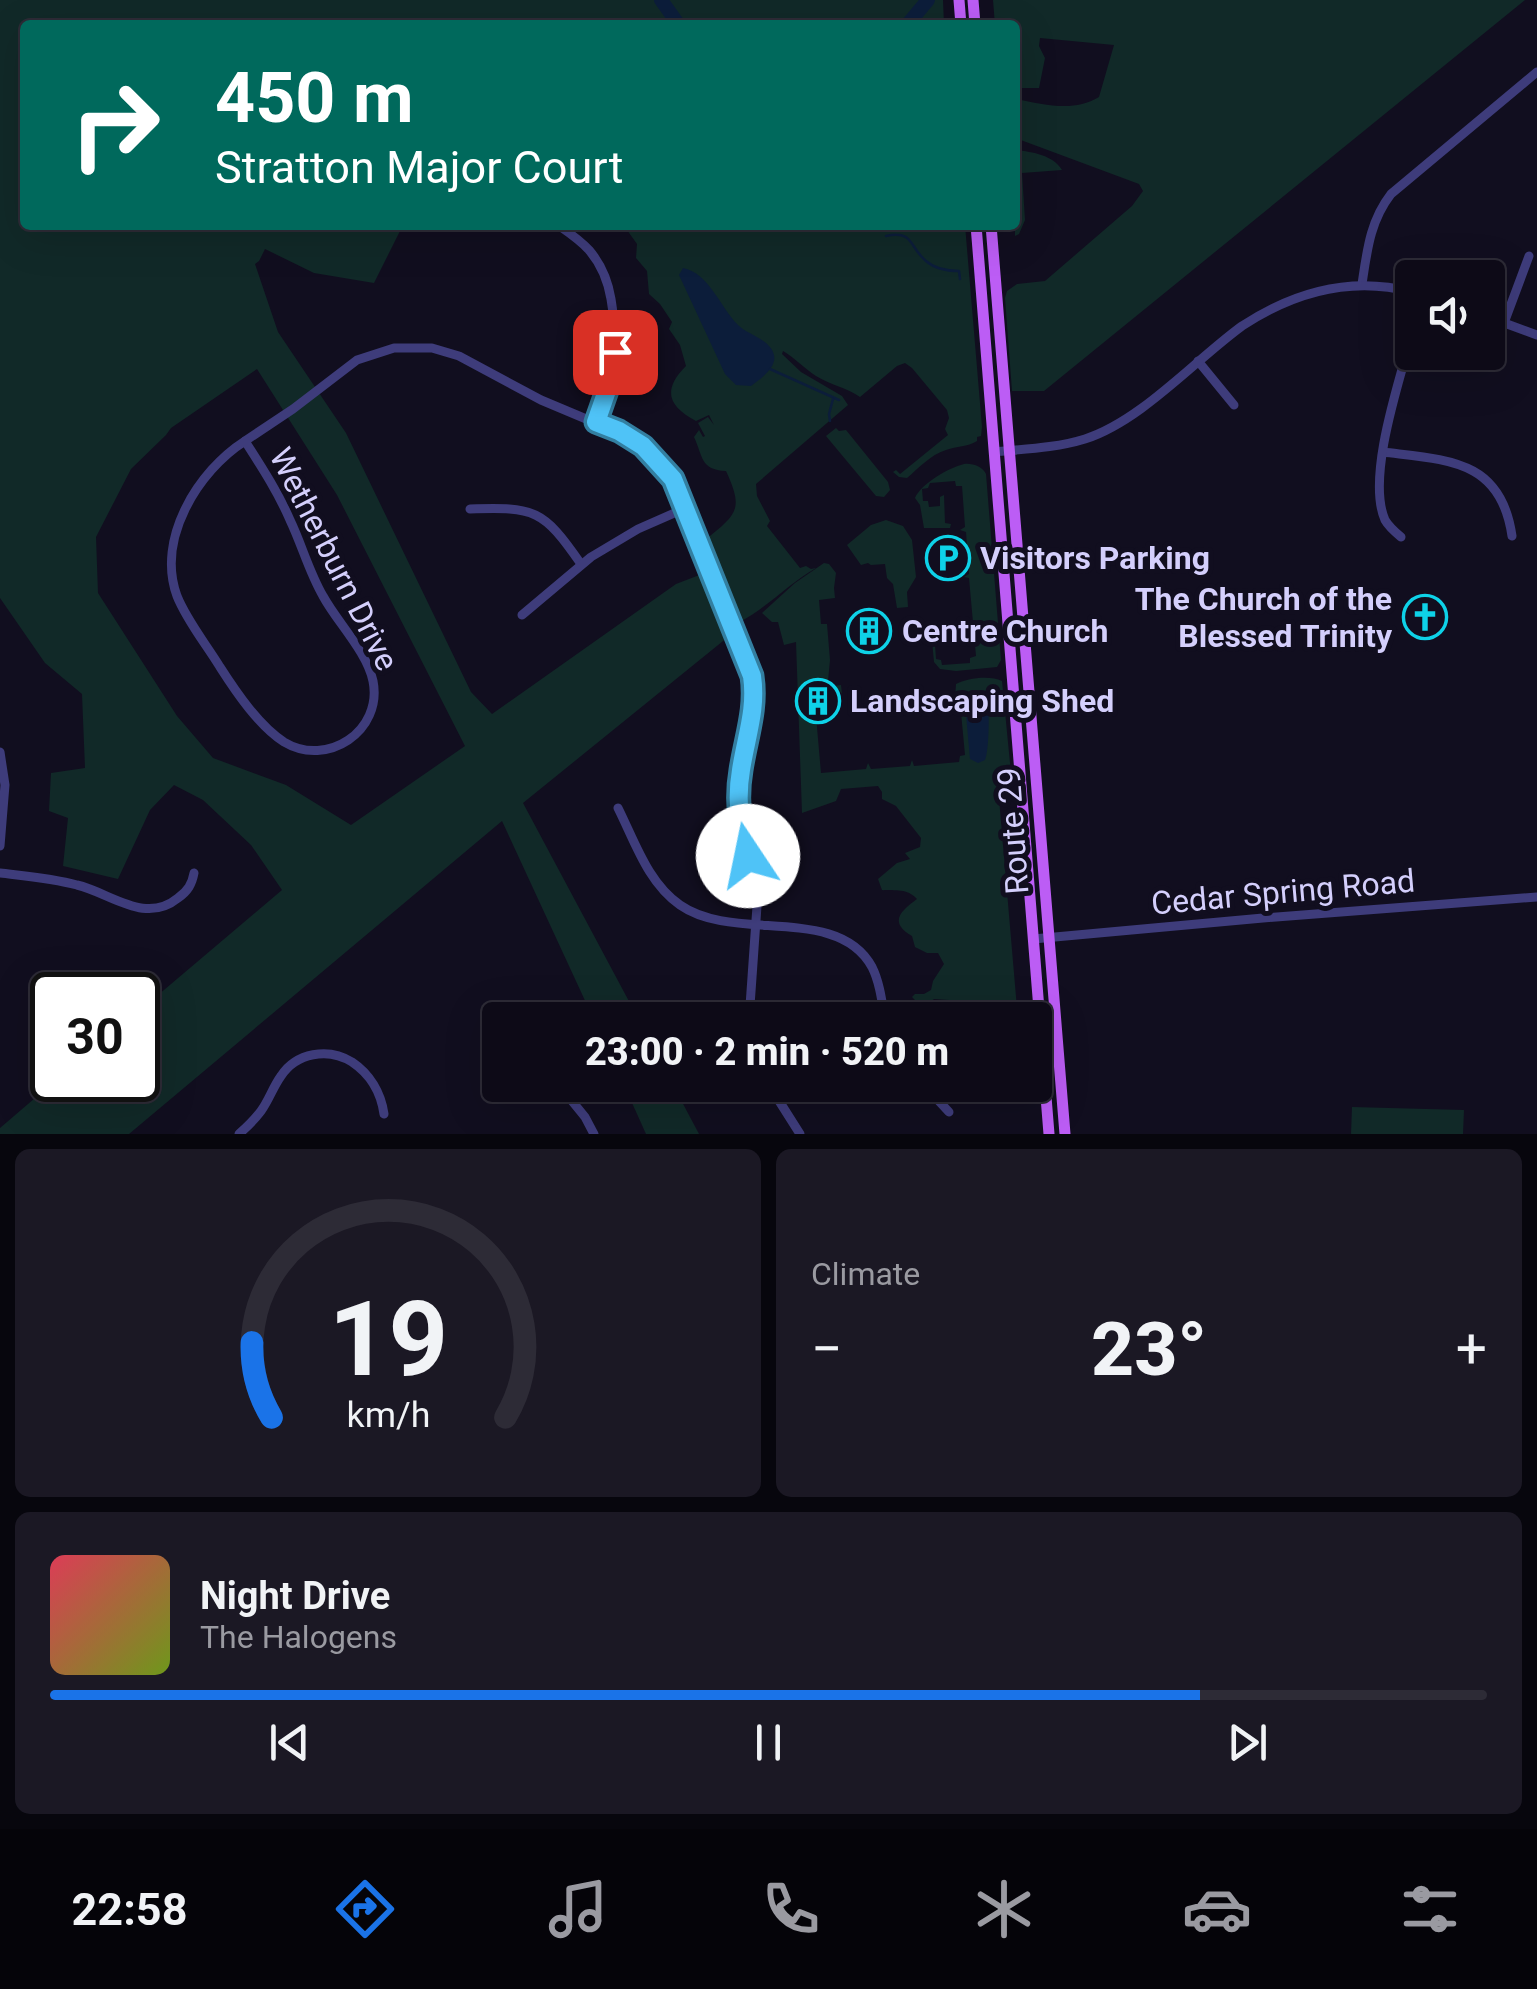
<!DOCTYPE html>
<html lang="en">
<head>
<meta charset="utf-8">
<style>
	body { margin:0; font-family:Roboto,sans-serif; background:#1b1824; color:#f1f3f6; height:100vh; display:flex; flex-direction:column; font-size:38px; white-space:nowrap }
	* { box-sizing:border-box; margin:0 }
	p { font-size:32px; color:#9a9aa1 }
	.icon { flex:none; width:55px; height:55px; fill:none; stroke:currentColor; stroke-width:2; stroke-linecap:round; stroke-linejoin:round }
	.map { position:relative; height:1134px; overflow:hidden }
	.side { display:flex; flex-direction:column; gap:15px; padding:15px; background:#07060d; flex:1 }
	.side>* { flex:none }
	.banner { position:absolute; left:20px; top:20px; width:1000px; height:210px; border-radius:10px; box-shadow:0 10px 40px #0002,0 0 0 2px #2d2b36; background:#00695c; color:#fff; overflow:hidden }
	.controls { position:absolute; left:1395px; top:260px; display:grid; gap:20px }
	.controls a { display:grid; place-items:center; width:110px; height:110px; border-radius:10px; background:#0d0a17; box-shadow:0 10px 40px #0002,0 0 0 2px #2d2b36; font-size:50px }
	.speed { position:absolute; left:30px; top:972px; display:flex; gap:20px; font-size:50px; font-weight:700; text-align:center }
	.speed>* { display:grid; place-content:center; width:130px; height:130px; border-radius:50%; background:#0d0a17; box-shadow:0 10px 40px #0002,0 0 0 2px #2d2b36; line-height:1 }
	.speed .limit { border:5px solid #111; border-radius:15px; background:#fff; color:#111 }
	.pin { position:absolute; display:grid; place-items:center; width:85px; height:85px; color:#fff; margin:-42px; border-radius:20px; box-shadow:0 5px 15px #0006 }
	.me { position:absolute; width:110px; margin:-55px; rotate:349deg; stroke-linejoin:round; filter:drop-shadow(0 0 8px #0008) }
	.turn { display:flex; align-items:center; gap:35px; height:210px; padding:0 30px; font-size:45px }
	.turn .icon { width:130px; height:130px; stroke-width:2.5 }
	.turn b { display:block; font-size:70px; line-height:85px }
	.big { font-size:75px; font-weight:800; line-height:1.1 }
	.side .card { flex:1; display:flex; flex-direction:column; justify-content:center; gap:15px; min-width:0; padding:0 35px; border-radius:15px; background:#1b1824 }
	.side .dial { align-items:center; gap:0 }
	.dial svg { height:260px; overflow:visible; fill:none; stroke:#2d2b36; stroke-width:7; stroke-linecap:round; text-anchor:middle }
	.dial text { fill:#f1f3f6; stroke:none }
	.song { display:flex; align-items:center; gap:30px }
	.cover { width:120px; height:120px; border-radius:15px; background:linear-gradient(135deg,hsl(350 70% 55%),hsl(80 70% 35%)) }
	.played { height:10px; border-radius:5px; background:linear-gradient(90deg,#1a73e8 80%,#2d2b36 80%) }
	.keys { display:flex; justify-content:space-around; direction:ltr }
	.heat { display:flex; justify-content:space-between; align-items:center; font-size:55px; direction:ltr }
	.side .tiles { flex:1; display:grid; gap:15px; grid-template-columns:1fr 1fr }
	.card:last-child { grid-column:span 2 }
	.trip { position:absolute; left:482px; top:1002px; width:570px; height:100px; border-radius:10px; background:#0d0a17; box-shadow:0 10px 40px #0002,0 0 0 2px #2d2b36; font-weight:800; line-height:100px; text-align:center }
	.dock { display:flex; height:160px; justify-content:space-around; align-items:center; background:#050409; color:#9a9aa1 }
	.dock .icon { width:70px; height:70px }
	.dock .on { color:#1a73e8 }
	.dock b { font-size:45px; color:#f1f3f6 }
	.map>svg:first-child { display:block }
</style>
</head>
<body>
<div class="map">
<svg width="1537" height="1134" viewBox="0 0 1537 1134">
	<rect width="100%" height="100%" fill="#110e1f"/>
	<g fill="#112928" fill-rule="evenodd">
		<path d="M0,0H943L944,25H25V225H403L374,283L314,273L265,249L259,261L255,264L278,332L346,433L471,692L492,714L676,584L702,574L728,637L523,803L639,1020H594L502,821L129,1134H0V1128L56,1080H138V1012L282,890L251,845L203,800L174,785L150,810L118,879L63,866L68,818L49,811L51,773L85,768L82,694L45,663L0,598ZM257,369L337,495L465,746L351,825L286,785L213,758L177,716L98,593L96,537L131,469L166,435L171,428Z"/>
		<path d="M993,0H1525L1044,391H1012L1005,298L1007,291L1017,284L1045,281L1132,206L1143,191L1139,184L1015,138V99C1044,104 1073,113 1099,97L1114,45L1040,38L1039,46L1045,58L1039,88H1015V25H995Z"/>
		<path d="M1015,150C1032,152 1053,155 1062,170L1022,173L1025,220L1019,234L1015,236Z"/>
		<path d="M629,225H965L982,427L981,436L977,437V441C967,447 957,446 946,450C930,455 919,468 907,478L899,477L893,472L896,470L900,474L948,435L945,429L949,418L947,410L912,368L905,363L897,366L860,397C848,388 830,385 816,376C804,368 795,358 783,351L782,354L801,372L842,396L848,405L756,484L757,496L770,521L767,526L800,568L806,566L811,569L816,568C788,584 768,607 740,622L738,621L705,540C737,514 744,510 726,471C700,470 703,456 694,437L699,430L703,437L705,436L698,423L708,417L714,425L709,415L696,421C668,406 662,390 686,366L680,345L669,329L672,322L660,304L649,294L647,271L636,258L637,244L627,230Z"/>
		<polygon points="836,428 839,431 846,430 888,482 890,490 884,497 876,496 826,436"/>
		<path d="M964,464C973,463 983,467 986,474L1001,660L997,667L956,671L940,669L934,662L931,630L934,626L939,627L934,630L936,659L941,660L942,665L970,663V658L976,656L969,578L964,577L969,574L966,532L960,530L965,527L962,486H956L955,481L930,483L928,488L922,489L923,501H928L929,507L940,506V497L944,495L945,523L951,524L950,528H924L920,505L915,498C921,484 948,468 964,464Z"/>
		<polygon points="886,520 903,526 912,540 916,577 907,592 908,607 897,608 893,584 887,578 885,564 871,565 868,563 861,565 847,545 871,525"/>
		<path d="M824,563L829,564L836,573L834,588L835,598L819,600L821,624H827L830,660L828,681L834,686L841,685L842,694L839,690L814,693L821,773L866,769L868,763L871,769L910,766L912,760L914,766L959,762L960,756L965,755L960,702L955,700L956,684C967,678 990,675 1002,681L1011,773L1015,777L997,775L1018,1020H954L955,1015L949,1000L934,999L930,1002H917L912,997L915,994H924L931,990L933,981L944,964L938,953H927L915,947L912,936C888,922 901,911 917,899C907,888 896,891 882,890L878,879L897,863L910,859L905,853L920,847L921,838L896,806L882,799V792L878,786L841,789L836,801L802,813L796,642L784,645L778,622H772L762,613L795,583Z"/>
		<polygon points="624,1085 673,1085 699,1134 646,1134"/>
		<polygon points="1352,1107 1464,1110 1463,1134 1351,1134"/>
	</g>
	<g fill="#0c1d3a">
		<path d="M683,268C709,273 720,307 738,325C748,335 770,339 774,355C777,368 760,379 751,386L736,385L725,374L679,275Z"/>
		<path d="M974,690C980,693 984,693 987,700C990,710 989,751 985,760L978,763L970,759L965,703L968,694Z"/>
	</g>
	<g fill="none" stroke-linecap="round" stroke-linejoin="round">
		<g stroke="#0c1d3a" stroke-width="2.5">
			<path d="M886,236C914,230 909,247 926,261C935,269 947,271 959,271L960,279"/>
			<polyline points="770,369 839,400"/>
			<polyline points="830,421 829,414 833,399"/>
		</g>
		<g stroke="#0c1d3a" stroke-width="14">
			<polyline points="661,0 679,25"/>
			<polyline points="907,25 928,0"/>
		</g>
		<g stroke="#3e3c7b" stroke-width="9">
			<path d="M558,225C568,232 580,240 589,250C601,264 608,281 611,299C619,347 612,378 596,423"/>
			<path d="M1362,284C1367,251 1370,221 1391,194L1537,72"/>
			<polyline points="1488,317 1537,335"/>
			<polyline points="1504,323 1529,256"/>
			<polyline points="1198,361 1234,405"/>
			<path d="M245,441L293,409L357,360L394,348H432L459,356L541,400L629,437L654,455L665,467L679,491C696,532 712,572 728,613C736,634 748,656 752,678C759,720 738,759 738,800C738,836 754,870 757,906L749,1020"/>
			<path d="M245,441C261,466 278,492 290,520C302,545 309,572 323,596C337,622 367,652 373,681C383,731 327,768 284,742C259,726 236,692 220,667C206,644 187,621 177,596C156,539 198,471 245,441Z"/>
			<path d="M994,452C1024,449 1056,448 1085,439C1141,421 1194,361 1242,326C1294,292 1351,276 1412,292"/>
			<path d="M1383,452C1447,460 1501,459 1512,536"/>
			<path d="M470,509C535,507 543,509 581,564"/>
			<path d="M1401,537C1395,532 1389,527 1385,520C1366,477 1400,379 1412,334"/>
			<polyline points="522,615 591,557 638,529 686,508"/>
			<polyline points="0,752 5,785 0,846"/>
			<path d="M618,808C635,842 648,883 680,905C734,943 838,904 872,967C880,983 882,1002 885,1020"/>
			<path d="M0,873C26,876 52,878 77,885C111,893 145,925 178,898C188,891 192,884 194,873"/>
			<polyline points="1033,939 1263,918 1537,897"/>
			<polyline points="559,1085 585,1117 594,1134"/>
			<polyline points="769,1085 800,1134"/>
			<polyline points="924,1085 949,1112"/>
			<path d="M239,1134C247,1127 255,1119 261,1111C269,1100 273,1087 281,1076C296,1053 328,1047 352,1062C370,1074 381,1093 384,1114"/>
		</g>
		<g stroke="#bc5df5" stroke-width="11">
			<polyline points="959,0 961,25"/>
			<polyline points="973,0 975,25"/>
			<polyline points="976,225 1049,1134"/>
			<polyline points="991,225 1065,1134"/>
		</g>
	</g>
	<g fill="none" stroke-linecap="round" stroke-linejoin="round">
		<defs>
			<path id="route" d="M615,352L611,379L596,422L619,431L643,446L673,479L752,676C757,709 746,737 741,770C736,799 739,827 748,856"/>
		</defs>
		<use href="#route" stroke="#337fa1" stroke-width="25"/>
		<use href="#route" stroke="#4fc3f7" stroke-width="18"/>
	</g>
	<defs>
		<symbol id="parking-ring" viewBox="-11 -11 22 22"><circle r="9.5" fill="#110e1f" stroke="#0ed2e8" stroke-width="1.5"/><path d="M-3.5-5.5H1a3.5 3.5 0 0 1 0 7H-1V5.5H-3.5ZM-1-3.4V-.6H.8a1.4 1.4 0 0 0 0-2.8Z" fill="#0ed2e8"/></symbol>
		<symbol id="church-ring" viewBox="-11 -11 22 22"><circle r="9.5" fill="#110e1f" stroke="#0ed2e8" stroke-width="1.5"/><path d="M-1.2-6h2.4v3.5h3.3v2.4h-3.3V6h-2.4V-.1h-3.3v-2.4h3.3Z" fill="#0ed2e8"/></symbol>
		<symbol id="building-ring" viewBox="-11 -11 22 22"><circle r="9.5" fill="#110e1f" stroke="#0ed2e8" stroke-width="1.5"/><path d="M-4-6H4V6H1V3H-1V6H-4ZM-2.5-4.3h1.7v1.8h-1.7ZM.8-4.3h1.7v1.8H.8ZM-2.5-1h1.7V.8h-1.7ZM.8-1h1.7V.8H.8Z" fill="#0ed2e8"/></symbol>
	</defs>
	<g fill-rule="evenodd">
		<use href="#parking-ring" x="923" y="533" width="50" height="50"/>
		<use href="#church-ring" x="1400" y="592" width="50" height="50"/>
		<use href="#building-ring" x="844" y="606" width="50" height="50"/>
		<use href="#building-ring" x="793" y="676" width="50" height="50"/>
	</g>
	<g text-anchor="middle" stroke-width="10" stroke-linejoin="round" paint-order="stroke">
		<g font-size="32" font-weight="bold" fill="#d4cffc" stroke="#110e1f" text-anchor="start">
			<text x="980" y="569">Visitors Parking</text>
			<text x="1392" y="610" text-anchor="end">The Church of the<tspan x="1392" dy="37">Blessed Trinity</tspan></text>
			<text x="902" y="642">Centre Church</text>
			<text x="850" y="712">Landscaping Shed</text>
		</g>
		<g font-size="32" fill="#d4cffc" stroke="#110e1f">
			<text transform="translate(334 559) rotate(63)" y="11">Wetherburn Drive</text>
			<text transform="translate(1013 831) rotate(-94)" y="11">Route 29</text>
			<text transform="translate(1283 892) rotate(-5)" y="11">Cedar Spring Road</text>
		</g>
	</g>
</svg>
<div class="controls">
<a><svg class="icon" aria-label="sound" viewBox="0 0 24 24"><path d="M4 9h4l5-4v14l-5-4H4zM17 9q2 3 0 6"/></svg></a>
</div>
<div class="speed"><div class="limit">30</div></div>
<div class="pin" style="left:615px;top:352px;background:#d93025"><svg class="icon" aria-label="arrive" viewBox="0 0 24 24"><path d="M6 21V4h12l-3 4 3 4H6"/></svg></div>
<svg class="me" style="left:748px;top:856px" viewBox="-20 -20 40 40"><circle r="19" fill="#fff"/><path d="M0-13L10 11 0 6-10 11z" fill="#4fc3f7"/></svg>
<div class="trip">23:00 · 2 min · 520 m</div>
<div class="banner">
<div class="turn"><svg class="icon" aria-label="right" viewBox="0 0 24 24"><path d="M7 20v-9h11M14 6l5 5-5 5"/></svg><div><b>450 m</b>Stratton Major Court</div></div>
</div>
</div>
<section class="side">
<div class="tiles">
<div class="card dial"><svg viewBox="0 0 100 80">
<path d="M14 69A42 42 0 1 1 86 69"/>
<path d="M14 69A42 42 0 0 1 8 46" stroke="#1a73e8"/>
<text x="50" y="56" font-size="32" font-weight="700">19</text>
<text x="50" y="72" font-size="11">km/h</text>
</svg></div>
<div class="card"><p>Climate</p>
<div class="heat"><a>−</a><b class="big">23°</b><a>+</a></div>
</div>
<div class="card">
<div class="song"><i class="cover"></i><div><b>Night Drive</b><p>The Halogens</p></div></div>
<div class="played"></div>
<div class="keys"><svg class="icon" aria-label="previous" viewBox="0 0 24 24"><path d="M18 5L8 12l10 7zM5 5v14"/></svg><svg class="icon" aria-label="pause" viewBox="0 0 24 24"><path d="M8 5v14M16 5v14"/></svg><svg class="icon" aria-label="next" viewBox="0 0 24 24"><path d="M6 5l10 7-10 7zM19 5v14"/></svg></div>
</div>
</div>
</section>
<nav class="dock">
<b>22:58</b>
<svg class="icon on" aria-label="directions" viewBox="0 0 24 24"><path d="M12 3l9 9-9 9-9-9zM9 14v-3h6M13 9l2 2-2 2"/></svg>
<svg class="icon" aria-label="music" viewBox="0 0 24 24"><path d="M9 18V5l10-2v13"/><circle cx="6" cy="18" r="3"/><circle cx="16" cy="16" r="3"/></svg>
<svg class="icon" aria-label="phone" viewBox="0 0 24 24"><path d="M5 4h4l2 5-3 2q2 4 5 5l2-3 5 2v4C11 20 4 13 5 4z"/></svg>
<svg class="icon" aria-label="climate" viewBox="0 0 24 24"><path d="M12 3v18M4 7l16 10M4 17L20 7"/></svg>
<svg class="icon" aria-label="car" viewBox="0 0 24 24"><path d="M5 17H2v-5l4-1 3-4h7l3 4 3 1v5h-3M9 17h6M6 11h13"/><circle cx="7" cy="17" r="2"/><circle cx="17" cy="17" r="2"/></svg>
<svg class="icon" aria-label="filters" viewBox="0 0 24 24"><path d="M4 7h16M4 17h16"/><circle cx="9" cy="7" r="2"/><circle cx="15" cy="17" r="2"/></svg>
</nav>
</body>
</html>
